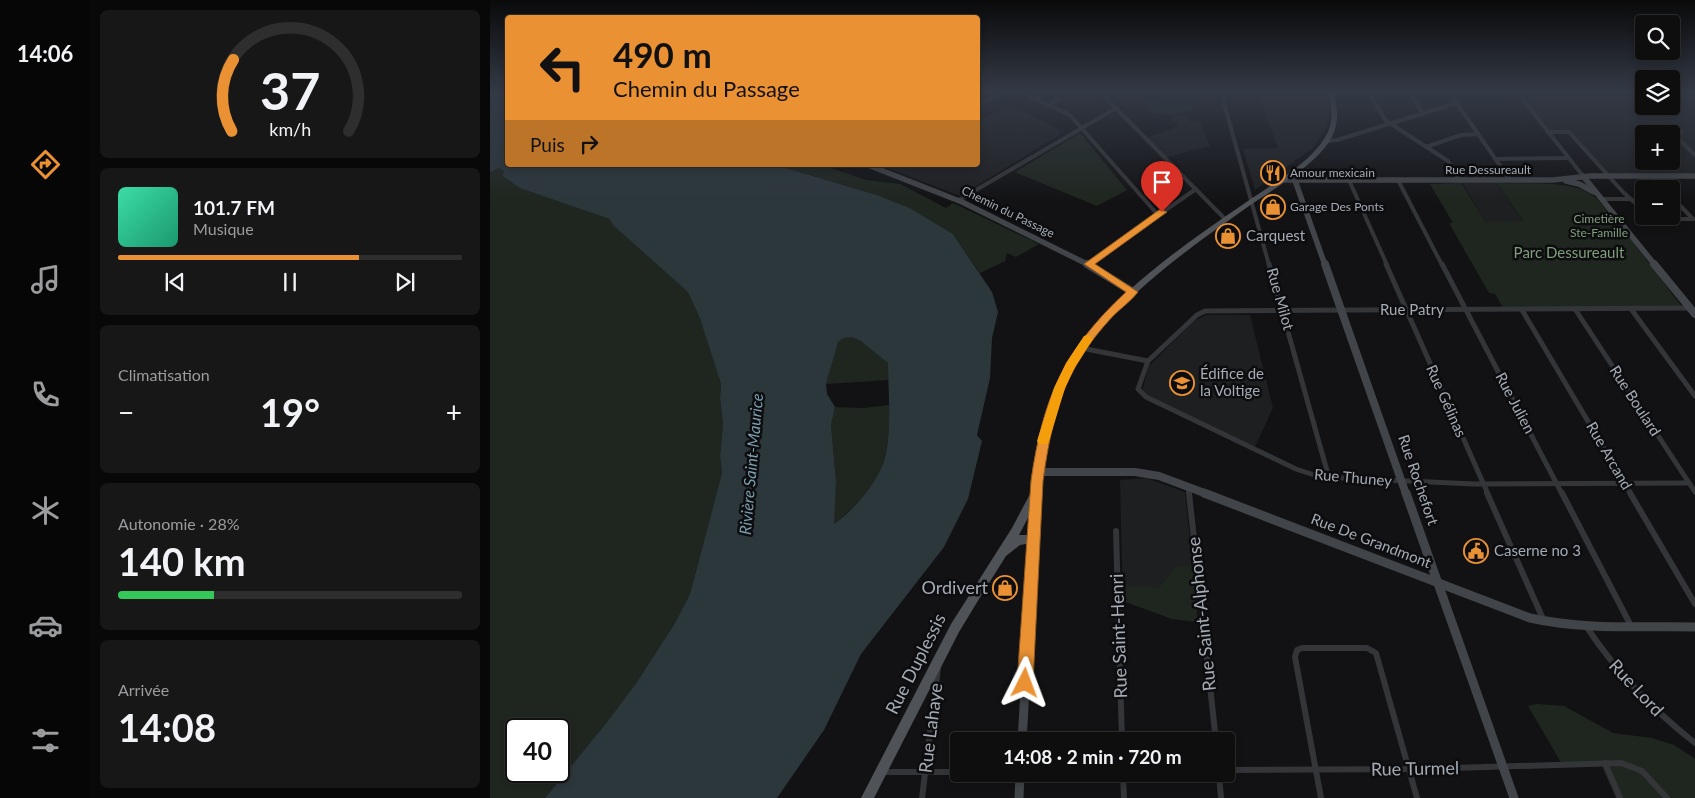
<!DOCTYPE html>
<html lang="fr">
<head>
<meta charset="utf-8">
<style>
	body { margin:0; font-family:Lato,sans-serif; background:#171718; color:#f1f3f6; height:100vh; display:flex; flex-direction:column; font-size:19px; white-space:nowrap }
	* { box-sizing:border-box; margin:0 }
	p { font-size:16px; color:#9b9c9e }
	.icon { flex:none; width:28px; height:28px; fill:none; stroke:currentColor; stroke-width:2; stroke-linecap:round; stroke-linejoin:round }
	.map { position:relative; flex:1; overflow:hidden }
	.side { display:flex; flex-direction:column; gap:10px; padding:10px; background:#080808; width:400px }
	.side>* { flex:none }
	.top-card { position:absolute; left:15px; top:15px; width:475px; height:152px; border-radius:5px; box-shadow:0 2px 8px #0003,0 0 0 1px #2e2e2f; background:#ea9133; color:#111; overflow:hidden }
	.buttons { position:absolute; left:1145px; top:15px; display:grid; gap:10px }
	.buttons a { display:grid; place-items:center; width:45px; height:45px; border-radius:5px; background:#0e0e0f; box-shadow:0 2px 8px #0003,0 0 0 1px #2e2e2f; font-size:25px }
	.speed { position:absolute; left:15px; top:718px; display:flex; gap:10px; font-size:25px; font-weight:700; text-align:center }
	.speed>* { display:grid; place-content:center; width:65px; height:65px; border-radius:50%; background:#0e0e0f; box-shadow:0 2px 8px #0003,0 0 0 1px #2e2e2f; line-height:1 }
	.speed .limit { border:2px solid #111; border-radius:8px; background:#fff; color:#111 }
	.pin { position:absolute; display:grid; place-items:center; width:42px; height:42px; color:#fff; margin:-51px -21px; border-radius:50% 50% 50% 0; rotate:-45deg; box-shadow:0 0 5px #0007 }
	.pin .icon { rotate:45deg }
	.me { position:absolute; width:55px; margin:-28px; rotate:3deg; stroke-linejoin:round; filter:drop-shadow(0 0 4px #0008) }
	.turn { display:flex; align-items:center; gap:18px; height:105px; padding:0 25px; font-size:22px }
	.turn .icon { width:65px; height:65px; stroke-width:2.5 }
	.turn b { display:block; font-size:35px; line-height:42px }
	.then { display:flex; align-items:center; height:48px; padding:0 25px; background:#0003; gap:10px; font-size:19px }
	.big { font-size:38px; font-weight:700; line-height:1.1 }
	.side .card { flex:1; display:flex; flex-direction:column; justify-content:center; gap:8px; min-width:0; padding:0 18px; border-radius:8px; background:#171718 }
	.side .dial { align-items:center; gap:0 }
	.dial svg { height:130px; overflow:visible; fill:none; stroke:#2e2e2f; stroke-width:7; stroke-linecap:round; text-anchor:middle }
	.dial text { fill:#f1f3f6; stroke:none }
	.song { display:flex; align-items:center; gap:15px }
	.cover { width:60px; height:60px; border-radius:8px; background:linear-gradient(135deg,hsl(160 70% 55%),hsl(160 70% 35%)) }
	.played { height:5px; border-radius:2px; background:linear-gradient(90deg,#ea9133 70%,#2e2e2f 70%) }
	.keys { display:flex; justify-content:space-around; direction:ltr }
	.heat { display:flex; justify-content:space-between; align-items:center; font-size:28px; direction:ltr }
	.charge { height:8px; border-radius:4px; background:linear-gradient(90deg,#34c759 28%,#2e2e2f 0) }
	.trip { position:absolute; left:460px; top:732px; width:285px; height:50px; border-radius:5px; background:#0e0e0f; box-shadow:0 2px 8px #0003,0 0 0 1px #2e2e2f; font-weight:700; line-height:50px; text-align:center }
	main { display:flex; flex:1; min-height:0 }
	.tab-bar { display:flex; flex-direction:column; width:90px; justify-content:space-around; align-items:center; background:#060606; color:#9b9c9e }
	.tab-bar .icon { width:35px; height:35px }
	.tab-bar .on { color:#ea9133 }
	.tab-bar b { font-size:22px; color:#f1f3f6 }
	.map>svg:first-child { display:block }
</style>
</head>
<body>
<main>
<nav class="tab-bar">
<b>14:06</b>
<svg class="icon on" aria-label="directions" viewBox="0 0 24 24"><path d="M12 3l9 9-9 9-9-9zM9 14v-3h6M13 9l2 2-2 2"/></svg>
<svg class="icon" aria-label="music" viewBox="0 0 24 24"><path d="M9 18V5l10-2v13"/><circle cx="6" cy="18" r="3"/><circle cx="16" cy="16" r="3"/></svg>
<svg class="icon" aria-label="phone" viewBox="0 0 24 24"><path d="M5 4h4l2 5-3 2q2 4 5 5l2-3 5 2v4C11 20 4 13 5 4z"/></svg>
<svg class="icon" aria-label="climate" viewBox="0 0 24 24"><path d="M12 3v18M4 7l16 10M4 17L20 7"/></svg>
<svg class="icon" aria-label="car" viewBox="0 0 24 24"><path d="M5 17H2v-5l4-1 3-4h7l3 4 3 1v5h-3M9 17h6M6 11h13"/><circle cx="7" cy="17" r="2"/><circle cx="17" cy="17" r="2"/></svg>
<svg class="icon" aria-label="filters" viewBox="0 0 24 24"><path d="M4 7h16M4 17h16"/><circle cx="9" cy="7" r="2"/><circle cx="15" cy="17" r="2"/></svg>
</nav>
<section class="side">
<div class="card dial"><svg viewBox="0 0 100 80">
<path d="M14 69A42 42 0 1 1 86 69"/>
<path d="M14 69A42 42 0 0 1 15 25" stroke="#ea9133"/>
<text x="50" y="56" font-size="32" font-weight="700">37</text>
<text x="50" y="72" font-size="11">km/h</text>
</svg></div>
<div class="card">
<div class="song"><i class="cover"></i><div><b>101.7 FM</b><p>Musique</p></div></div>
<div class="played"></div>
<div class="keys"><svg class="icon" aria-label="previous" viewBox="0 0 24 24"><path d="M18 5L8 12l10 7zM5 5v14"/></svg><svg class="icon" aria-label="pause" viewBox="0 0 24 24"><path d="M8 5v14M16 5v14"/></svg><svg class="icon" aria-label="next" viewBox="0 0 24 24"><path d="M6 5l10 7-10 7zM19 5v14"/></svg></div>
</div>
<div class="card"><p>Climatisation</p>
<div class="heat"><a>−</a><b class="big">19°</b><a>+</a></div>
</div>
<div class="card"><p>Autonomie · 28%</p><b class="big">140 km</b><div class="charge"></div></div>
<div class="card"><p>Arrivée</p><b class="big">14:08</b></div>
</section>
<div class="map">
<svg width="1205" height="798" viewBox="0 0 1205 798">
	<rect width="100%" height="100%" fill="#121214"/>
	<g fill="#1e1f21" fill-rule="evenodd">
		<polygon points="801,92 835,92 840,109 837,127 824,147 765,190 753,149 788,148 769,96 781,96 780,94 801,94"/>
		<path d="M1030,92H1154V106H1181V92H1205V177H1120L1080,131H1059L1032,100ZM1154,134H1181V161H1154Z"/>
		<polygon points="520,105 568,129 571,134 470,196 397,168 403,165 488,165 488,121"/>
		<polygon points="692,114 701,122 710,121 720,146 675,158 655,138 690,126 680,118"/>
		<polygon points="972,183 1007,183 1033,222 996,222"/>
		<polygon points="716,315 760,315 783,408 763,451 659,400 652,391 659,366 704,321"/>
		<polygon points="656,478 695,492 707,606 633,601 630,480"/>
	</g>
	<g fill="#1f261f" fill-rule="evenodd">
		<polygon points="679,92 700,92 703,110 680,115 661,112 656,103 672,97 675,93"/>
		<polygon points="590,133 637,190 607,206 525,172"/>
		<path d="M0,161L266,236L398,363V380L336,384L343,357L217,339L231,384L230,398L233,425L230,456L232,473L200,594L185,623L147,682L117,722L55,798H0ZM26,729H69V771H26Z"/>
		<polygon points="286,165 332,165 376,180 410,184 456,208 463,203 549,244 526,257 517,253 515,261 490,273 463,234 420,208 387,195"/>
		<path d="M971,183L996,222L1033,221L1007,183C1033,184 1062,181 1087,188C1094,190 1102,194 1107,199C1138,233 1165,272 1193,308L1014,309L1005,294L999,293L959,223H963L940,184Z"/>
		<path d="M399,405C400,426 398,453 390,472C382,489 359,513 343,525L346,481L341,425L345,407L373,408Z"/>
		<polygon points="685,567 703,567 708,622 682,619 633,601 636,585 669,588"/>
		<polygon points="1047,704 1074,706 1123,733 1162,738 1184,745 1205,759 1205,798 1126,798 1111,764 1072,764 1038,706"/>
	</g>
	<path fill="#2c373c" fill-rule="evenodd" d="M0,92H17L18,165H286L387,195L420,208L463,234L502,292L508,312L502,338L500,378L487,435L492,441L478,499L454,547L371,654L334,730L287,798H55L117,722L147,682L185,623L200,594L232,473L230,456L233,425L230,398L231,384L210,318L198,292L123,225L120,219L30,188L13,176L14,171L9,168L0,172ZM362,337L371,341L398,363C398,394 404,446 389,473C379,492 361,512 344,524L346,481L341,425L345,407L337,394L336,384L348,342L353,338Z"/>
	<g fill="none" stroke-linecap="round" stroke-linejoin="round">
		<g stroke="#333538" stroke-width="4">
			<polyline points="531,92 580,115 668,215"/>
			<polyline points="610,92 736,220"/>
			<polyline points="731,92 779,265"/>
			<polyline points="879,92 895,120 958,161 969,180"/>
			<polyline points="920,92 933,114"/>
			<polyline points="959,92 1020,180"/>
			<polyline points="1027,92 1093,176"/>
			<polyline points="545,99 559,92"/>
			<polyline points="488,105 514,92"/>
			<polyline points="558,105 569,99 563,92"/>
			<polyline points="1057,132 1079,132 1133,192 1154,211"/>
			<polyline points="1160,132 1192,132"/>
			<polyline points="1182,132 1205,155"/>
			<polyline points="837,141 847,140 967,103"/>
			<polyline points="936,147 971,135 988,134"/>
			<polyline points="1005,159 1078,158"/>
			<polyline points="1163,176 1175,189"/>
			<polyline points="859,180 897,265"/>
			<polyline points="908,180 952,265"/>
			<polyline points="1181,196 1203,219"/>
			<polyline points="1112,199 1141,199"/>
			<polyline points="469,200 626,108"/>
			<polyline points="1162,219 1203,219"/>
			<polyline points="598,264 706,189"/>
		</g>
		<g stroke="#333538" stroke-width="5">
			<polyline points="779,264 839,478"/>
			<polyline points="896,264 998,494"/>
			<polyline points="952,264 1072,494"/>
			<polyline points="1085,309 1205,492"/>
			<polyline points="1141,309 1205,396"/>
			<polyline points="1032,310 1141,494"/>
			<polyline points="591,348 658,361"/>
			<polyline points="1198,483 984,484 830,477 806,469 656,397 648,389 658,361 707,315 715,311 1201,308"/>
			<polyline points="698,487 699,494"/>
		</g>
		<g stroke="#333538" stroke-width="6">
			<polyline points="699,493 726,741"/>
			<polyline points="997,493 1054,621"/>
			<polyline points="1072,493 1141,626"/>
			<polyline points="1140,493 1205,604"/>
			<polyline points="626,531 632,741"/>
			<path d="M1096,626C1125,670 1163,710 1205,743"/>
			<polyline points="1115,763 1130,798"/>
			<polyline points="736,770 929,769 1131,763 1152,771 1177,798"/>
			<polyline points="392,772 469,772"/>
			<polyline points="633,774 634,798"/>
			<polyline points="729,774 731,798"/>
			<polyline points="432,798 448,668"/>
			<polyline points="831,798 805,657 807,650 812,648 877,648 886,653 927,798"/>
		</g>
		<g stroke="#414448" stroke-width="5.5">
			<polyline points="378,165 472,202 599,265"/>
			<polyline points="802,172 835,265"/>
			<polyline points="1093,176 1165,265"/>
			<polyline points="791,180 1063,180 1100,176 1205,176"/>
			<polyline points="1076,181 1089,184 1104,192"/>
		</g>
		<g stroke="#414448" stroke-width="8">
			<polyline points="597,264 643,292"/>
			<polyline points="835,264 916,494"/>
			<polyline points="1164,264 1205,314"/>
			<polyline points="548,472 645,472 669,476 717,494"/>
		</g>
		<g stroke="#414448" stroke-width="9">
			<path d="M714,493L1040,618C1094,630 1150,626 1205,627"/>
			<polyline points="916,493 1024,798"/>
			<polyline points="532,741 544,539"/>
			<polyline points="529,798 530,774"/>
		</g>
		<path fill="#4f5257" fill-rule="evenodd" d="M837,92H843C849,110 849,126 839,142C821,168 785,188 759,206C704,245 646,285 604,338C559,396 551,469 549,539L548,542L530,545L516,556L489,599L469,632L384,798H371L461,624L522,528L540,494L541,493C546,437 563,380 598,334C638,283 701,240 755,203C779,186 819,164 834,139C844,124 843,108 837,92ZM540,514L539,535H529Z"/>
	</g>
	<linearGradient id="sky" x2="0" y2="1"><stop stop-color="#0a0a0b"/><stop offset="0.45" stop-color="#333945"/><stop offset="1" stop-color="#333945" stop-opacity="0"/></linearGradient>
	<rect width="1205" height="203" fill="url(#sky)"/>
	<path fill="#ea9133" stroke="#985e21" d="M669,210H672L677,212L605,264L648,292C641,301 631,308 623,316C612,328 600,342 592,356C567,393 559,438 553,481L543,683L540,689L535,691L530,689L527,683L541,481C553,397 574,350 636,292L594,264Z"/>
	<polygon fill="#f59e0b" points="598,335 603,339 585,367 575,388 559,441 557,444 549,444 547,441 564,388 576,363 594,336"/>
	<defs>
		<symbol id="restaurant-ring" viewBox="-11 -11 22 22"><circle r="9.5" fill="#0d0d0f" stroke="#ea9133" stroke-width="1.5"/><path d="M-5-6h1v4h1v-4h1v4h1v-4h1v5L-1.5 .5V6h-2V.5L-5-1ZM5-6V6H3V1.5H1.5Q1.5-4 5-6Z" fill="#ea9133"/></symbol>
		<symbol id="shop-ring" viewBox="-11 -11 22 22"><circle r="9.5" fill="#0d0d0f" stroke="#ea9133" stroke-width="1.5"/><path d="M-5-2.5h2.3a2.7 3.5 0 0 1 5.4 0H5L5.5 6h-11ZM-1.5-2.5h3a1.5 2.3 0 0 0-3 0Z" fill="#ea9133"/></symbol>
		<symbol id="school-ring" viewBox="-11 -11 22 22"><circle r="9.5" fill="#0d0d0f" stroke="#ea9133" stroke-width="1.5"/><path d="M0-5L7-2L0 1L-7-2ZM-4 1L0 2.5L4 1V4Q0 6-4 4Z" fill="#ea9133"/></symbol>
		<symbol id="civic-ring" viewBox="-11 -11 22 22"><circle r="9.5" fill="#0d0d0f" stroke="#ea9133" stroke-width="1.5"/><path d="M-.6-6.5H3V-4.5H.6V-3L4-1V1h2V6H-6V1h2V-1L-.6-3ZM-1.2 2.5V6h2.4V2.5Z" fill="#ea9133"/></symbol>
	</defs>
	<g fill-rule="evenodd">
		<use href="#restaurant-ring" x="769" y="159" width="28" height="28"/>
		<use href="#shop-ring" x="769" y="193" width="28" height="28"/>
		<use href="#shop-ring" x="724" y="222" width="28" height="28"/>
		<use href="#school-ring" x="678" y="369" width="28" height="28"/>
		<use href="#civic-ring" x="972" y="537" width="28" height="28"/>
		<use href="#shop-ring" x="501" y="574" width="28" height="28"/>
	</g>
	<g text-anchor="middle" stroke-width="5" stroke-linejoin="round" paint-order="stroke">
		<g font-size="12" fill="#a4abb4" stroke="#0d0d0f">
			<text x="998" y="174">Rue Dessureault</text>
			<text transform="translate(518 212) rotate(26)" y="4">Chemin du Passage</text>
		</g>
		<g font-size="12" fill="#a4abb4" stroke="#0d0d0f" text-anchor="start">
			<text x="800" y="177">Amour mexicain</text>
			<text x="800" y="211">Garage Des Ponts</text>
		</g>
		<g font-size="12" fill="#7f9e7c" stroke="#0d0d0f">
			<text x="1109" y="223">Cimetière<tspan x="1109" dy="14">Ste-Famille</tspan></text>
		</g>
		<g font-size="15" fill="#a4abb4" stroke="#0d0d0f" text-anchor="start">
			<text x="756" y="241">Carquest</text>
			<text x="710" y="379">Édifice de<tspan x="710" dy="17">la Voltige</tspan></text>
			<text x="1004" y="556">Caserne no 3</text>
		</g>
		<g font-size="15" fill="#7f9e7c" stroke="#0d0d0f">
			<text x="1079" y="258">Parc Dessureault</text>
		</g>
		<g font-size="15" fill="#a4abb4" stroke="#0d0d0f">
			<text transform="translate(790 299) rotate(74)" y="5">Rue Milot</text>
			<text x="922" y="315">Rue Patry</text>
			<text transform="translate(956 401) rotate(66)" y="5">Rue Gélinas</text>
			<text transform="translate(1145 401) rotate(57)" y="5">Rue Boulard</text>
			<text transform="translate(1025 403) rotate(62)" y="5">Rue Julien</text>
			<text transform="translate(1119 456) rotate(60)" y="5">Rue Arcand</text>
			<text transform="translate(863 478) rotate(5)" y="5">Rue Thuney</text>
			<text transform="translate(928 480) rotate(71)" y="5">Rue Rochefort</text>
			<text transform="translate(881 541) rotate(21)" y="5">Rue De Grandmont</text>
		</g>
		<g font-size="16" font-style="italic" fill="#7c9eae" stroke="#0d0d0f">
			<text transform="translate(261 464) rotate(-85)" y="6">Rivière Saint-Maurice</text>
		</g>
		<g font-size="18" fill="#a4abb4" stroke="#0d0d0f" text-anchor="end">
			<text x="498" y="594">Ordivert</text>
		</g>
		<g font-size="18" fill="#a4abb4" stroke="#0d0d0f">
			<text transform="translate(712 614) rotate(-96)" y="6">Rue Saint-Alphonse</text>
			<text transform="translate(629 636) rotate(-92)" y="6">Rue Saint-Henri</text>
			<text transform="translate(426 664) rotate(-63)" y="6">Rue Duplessis</text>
			<text transform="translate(1146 688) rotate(47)" y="6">Rue Lord</text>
			<text transform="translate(441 728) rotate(-83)" y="6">Rue Lahaye</text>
			<text transform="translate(925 769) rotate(-1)" y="6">Rue Turmel</text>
		</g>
	</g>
</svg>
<div class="buttons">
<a><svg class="icon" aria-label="search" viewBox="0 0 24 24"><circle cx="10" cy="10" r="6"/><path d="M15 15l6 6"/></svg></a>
<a><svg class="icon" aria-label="layers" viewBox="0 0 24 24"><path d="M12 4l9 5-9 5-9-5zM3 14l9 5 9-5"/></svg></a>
<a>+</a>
<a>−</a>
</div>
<div class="speed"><div class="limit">40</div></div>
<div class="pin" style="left:672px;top:212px;background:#d93025"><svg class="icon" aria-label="arrive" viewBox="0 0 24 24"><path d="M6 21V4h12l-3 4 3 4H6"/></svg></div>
<svg class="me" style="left:535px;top:683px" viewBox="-20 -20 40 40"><path d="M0-17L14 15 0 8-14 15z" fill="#ea9133" stroke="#fff" stroke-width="4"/></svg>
<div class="trip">14:08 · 2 min · 720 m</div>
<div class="top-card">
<div class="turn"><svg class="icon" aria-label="left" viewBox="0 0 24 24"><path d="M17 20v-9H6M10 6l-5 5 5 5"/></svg><div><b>490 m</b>Chemin du Passage</div></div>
<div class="then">Puis<svg class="icon" aria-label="right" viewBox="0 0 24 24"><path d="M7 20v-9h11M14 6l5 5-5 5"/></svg></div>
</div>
</div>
</main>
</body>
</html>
